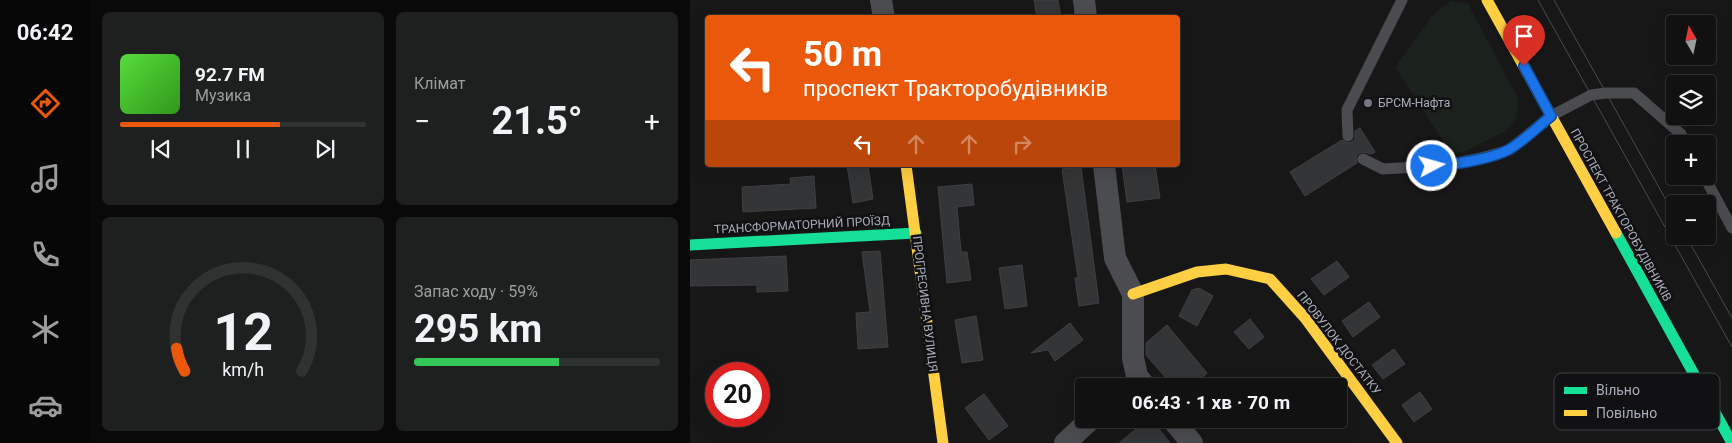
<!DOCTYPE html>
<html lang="uk">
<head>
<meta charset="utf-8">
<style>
	body { margin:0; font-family:Roboto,sans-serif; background:#1e1f1f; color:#f1f3f6; height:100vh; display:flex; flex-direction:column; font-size:19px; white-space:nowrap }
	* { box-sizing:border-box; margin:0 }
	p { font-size:16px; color:#9c9d9f }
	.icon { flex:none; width:28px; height:28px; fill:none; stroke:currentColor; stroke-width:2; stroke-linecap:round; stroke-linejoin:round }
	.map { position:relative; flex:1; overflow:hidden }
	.sheet { display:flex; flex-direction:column; gap:12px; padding:12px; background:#090909; width:600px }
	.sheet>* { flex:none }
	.banner { position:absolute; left:15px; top:15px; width:475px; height:152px; border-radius:5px; box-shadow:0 5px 20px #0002,0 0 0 1px #303131; background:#ea580c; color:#fff; overflow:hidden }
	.needle { width:32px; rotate:351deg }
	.tools { position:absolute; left:976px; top:15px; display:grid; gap:10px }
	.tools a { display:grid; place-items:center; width:50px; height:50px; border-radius:5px; background:#111; box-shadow:0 5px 20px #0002,0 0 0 1px #303131; font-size:25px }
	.speed { position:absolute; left:15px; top:362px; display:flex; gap:10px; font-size:25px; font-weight:700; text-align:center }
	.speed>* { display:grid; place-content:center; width:65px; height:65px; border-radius:50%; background:#111; box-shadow:0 5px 20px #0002,0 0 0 1px #303131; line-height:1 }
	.speed .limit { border:8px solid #d22; background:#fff; color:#111 }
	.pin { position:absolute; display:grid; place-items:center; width:42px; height:42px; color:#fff; margin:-51px -21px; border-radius:50% 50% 50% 0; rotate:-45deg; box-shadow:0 0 5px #0007 }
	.pin .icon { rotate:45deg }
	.me { position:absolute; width:55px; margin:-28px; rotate:84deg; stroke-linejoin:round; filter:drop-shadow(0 0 4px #0008) }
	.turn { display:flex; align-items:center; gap:18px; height:105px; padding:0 15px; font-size:22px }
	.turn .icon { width:65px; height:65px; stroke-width:2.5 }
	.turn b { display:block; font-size:35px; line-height:42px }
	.lanes { display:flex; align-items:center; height:48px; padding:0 15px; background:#0003; justify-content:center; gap:25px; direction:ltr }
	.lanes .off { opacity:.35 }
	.big { font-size:38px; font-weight:700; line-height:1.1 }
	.sheet .widget { flex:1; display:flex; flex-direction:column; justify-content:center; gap:8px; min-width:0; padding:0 18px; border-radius:8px; background:#1e1f1f }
	.sheet .dial { align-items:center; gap:0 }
	.dial svg { height:130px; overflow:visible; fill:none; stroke:#303131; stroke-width:7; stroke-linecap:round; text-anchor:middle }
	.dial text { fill:#f1f3f6; stroke:none }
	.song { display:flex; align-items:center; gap:15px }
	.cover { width:60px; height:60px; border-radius:8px; background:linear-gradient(135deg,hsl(110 70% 55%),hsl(110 70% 35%)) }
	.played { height:5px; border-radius:2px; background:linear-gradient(90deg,#ea580c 65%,#303131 65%) }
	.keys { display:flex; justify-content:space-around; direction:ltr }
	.heat { display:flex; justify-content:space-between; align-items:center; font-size:28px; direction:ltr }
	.charge { height:8px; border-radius:4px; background:linear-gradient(90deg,#34c759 59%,#303131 0) }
	.sheet .tiles { flex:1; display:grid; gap:12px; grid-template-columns:repeat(2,1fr) }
	.trip { position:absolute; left:385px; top:378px; width:272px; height:50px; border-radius:5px; background:#111; box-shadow:0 5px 20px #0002,0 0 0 1px #303131; font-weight:700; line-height:50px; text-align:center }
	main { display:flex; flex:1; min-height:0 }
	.dock { display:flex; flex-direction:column; width:90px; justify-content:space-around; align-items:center; background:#070707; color:#9c9d9f }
	.dock .icon { width:35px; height:35px }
	.dock .active { color:#ea580c }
	.dock b { font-size:22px; color:#f1f3f6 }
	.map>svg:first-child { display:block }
</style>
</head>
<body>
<main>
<nav class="dock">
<b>06:42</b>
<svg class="icon active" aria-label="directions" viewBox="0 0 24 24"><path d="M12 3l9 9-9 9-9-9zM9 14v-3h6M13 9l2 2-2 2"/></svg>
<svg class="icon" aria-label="music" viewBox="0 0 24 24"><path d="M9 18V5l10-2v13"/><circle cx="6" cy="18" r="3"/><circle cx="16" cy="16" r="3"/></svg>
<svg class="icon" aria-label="phone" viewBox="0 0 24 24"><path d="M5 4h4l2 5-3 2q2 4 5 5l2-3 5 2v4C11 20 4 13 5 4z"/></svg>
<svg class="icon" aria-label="climate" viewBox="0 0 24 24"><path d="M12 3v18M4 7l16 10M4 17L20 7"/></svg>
<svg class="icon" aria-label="car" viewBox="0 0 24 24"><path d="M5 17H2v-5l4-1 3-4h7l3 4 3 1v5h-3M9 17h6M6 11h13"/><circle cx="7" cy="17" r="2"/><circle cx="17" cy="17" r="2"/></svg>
</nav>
<section class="sheet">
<div class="tiles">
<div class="widget">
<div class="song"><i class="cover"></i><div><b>92.7 FM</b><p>Музика</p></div></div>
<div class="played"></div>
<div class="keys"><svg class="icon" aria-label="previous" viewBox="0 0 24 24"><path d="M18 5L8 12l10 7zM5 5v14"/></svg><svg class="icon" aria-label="pause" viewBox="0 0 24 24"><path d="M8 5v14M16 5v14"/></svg><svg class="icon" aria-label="next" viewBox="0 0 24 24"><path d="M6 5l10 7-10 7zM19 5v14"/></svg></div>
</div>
<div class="widget"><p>Клімат</p>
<div class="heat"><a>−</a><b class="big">21.5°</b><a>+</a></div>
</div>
<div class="widget dial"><svg viewBox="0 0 100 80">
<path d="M14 69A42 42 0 1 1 86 69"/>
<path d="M14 69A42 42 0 0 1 9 55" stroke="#ea580c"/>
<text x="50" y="56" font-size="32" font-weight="700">12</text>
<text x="50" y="72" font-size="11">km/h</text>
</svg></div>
<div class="widget"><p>Запас ходу · 59%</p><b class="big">295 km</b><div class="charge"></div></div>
</div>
</section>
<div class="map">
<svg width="1042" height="443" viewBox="0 0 1042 443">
	<rect width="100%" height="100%" fill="#171717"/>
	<polygon fill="#1b211c" points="761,1 778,4 828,98 827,118 815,131 773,152 761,153 705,67 742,16"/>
	<g fill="#343537" stroke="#3f4043">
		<polygon points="344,0 368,0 371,18 347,18"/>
		<polygon points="670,128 685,152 681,154 673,152 669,153 666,156 667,163 615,196 600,172 652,140 658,143 662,142 665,139 665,131"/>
		<polygon points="157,165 178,165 183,199 163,203"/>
		<polygon points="432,165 465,165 470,198 437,202"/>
		<polygon points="391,167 409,303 389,306 385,278 388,278 372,169"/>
		<polygon points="124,176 126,208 53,212 52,187 101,184 100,178"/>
		<polygon points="282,184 284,205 267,207 271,252 277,252 281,280 257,283 248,187"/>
		<polygon points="190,251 198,347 168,349 166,313 180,312 172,252"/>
		<polygon points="96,256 98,291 67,292 67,285 0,286 0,260"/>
		<polygon points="647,261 659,277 634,295 621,279"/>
		<polygon points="332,265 337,306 315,309 309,268"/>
		<polygon points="509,288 523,296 507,326 489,316 502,290"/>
		<polygon points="679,302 690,317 663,337 652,321"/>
		<polygon points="286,316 293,360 272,363 265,320"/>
		<polygon points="560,319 574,337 559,349 544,332"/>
		<polygon points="380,323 393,340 365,361 358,350 341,353"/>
		<polygon points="477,325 517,373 502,386 483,386 456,355 456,343"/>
		<polygon points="704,349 715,364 693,379 682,365"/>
		<polygon points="730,392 742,409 724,422 712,405"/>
		<polygon points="294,394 318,426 299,440 275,408"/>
		<polygon points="458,419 461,419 480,443 429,443"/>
	</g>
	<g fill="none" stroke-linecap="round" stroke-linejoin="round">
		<g stroke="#4b4c50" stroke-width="11">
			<polyline points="658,136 657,110 712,0"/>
			<polyline points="673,159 693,169 758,165 791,158 819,150 861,116 901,95 916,93 944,93 991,134 996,144"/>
			<polyline points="1014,176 1042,228"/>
		</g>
		<g stroke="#4b4c50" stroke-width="22">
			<polyline points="191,0 194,18"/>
			<polyline points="394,0 396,18"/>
			<polyline points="414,165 425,258 443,294 443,358 447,376 455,386"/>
			<polyline points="482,419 502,443"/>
			<polyline points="375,443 401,419"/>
		</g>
		<g stroke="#16e098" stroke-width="11">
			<polyline points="926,233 1042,443"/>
			<polyline points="0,245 226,233"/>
		</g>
		<g stroke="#ffcf43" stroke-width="11">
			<polyline points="797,0 926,233"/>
			<polyline points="216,165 253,443"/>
			<polyline points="443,294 507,272 536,269 580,279 615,318 707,443"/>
		</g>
		<g stroke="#4b4c4f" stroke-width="1">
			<polyline points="848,0 1042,347"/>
			<polyline points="864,0 985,216"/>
			<polyline points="996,236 1042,318"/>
		</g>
	</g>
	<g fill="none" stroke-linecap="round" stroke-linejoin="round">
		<defs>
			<path id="route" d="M742,166C762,165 801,159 818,150C830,144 850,125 861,116L834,66"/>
		</defs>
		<use href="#route" stroke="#114b97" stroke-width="12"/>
		<use href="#route" stroke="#1a73e8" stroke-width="9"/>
	</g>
	<circle fill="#757880" stroke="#111113" stroke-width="2" cx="678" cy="103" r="5"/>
	<g text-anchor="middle" stroke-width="5" stroke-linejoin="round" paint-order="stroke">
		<g font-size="12" fill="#a8adb8" stroke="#111113" text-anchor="start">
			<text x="688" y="107">БРСМ-Нафта</text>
		</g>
		<g font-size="12" fill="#a8adb8" stroke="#111113">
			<text transform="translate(931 215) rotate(61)" y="4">ПРОСПЕКТ ТРАКТОРОБУДІВНИКІВ</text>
			<text transform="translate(112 225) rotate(-3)" y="4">ТРАНСФОРМАТОРНИЙ ПРОЇЗД</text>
			<text transform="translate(235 304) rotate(83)" y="4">ПРОГРЕСИВНА ВУЛИЦЯ</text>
			<text transform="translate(649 343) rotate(52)" y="4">ПРОВУЛОК ДОСТАТКУ</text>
		</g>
	</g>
	<rect x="864" y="373" width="166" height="57" rx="8" fill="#111113" stroke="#3e4045" stroke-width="1"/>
	<rect x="874" y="387" width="23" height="7" fill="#16e098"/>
	<rect x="874" y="410" width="23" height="6" fill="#ffcf43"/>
	<g font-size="14" fill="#a8adb8">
		<text x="906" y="395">Вільно</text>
		<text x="906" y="418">Повільно</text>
	</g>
</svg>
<div class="tools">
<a><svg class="needle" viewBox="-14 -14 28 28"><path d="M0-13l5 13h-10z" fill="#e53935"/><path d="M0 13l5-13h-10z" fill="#9c9d9f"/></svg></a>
<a><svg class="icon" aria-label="layers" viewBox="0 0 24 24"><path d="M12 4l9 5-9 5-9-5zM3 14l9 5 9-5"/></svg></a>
<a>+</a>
<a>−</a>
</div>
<div class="speed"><div class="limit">20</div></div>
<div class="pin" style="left:834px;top:66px;background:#d93025"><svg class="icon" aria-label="arrive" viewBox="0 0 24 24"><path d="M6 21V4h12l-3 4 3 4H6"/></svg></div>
<svg class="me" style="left:742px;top:166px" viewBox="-20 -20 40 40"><circle r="17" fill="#1a73e8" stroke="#fff" stroke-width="3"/><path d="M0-11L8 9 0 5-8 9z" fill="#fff"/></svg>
<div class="trip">06:43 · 1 хв · 70 m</div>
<div class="banner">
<div class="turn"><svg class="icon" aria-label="left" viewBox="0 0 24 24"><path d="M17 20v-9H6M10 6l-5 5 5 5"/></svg><div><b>50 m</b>проспект Тракторобудівників</div></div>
<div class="lanes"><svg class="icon" aria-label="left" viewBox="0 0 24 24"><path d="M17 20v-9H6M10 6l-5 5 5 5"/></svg><svg class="icon off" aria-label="ahead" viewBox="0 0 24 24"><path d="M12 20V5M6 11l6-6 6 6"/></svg><svg class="icon off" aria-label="ahead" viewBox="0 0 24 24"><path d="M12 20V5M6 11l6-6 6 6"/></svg><svg class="icon off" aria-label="right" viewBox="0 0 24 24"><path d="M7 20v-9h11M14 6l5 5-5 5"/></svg></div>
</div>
</div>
</main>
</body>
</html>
